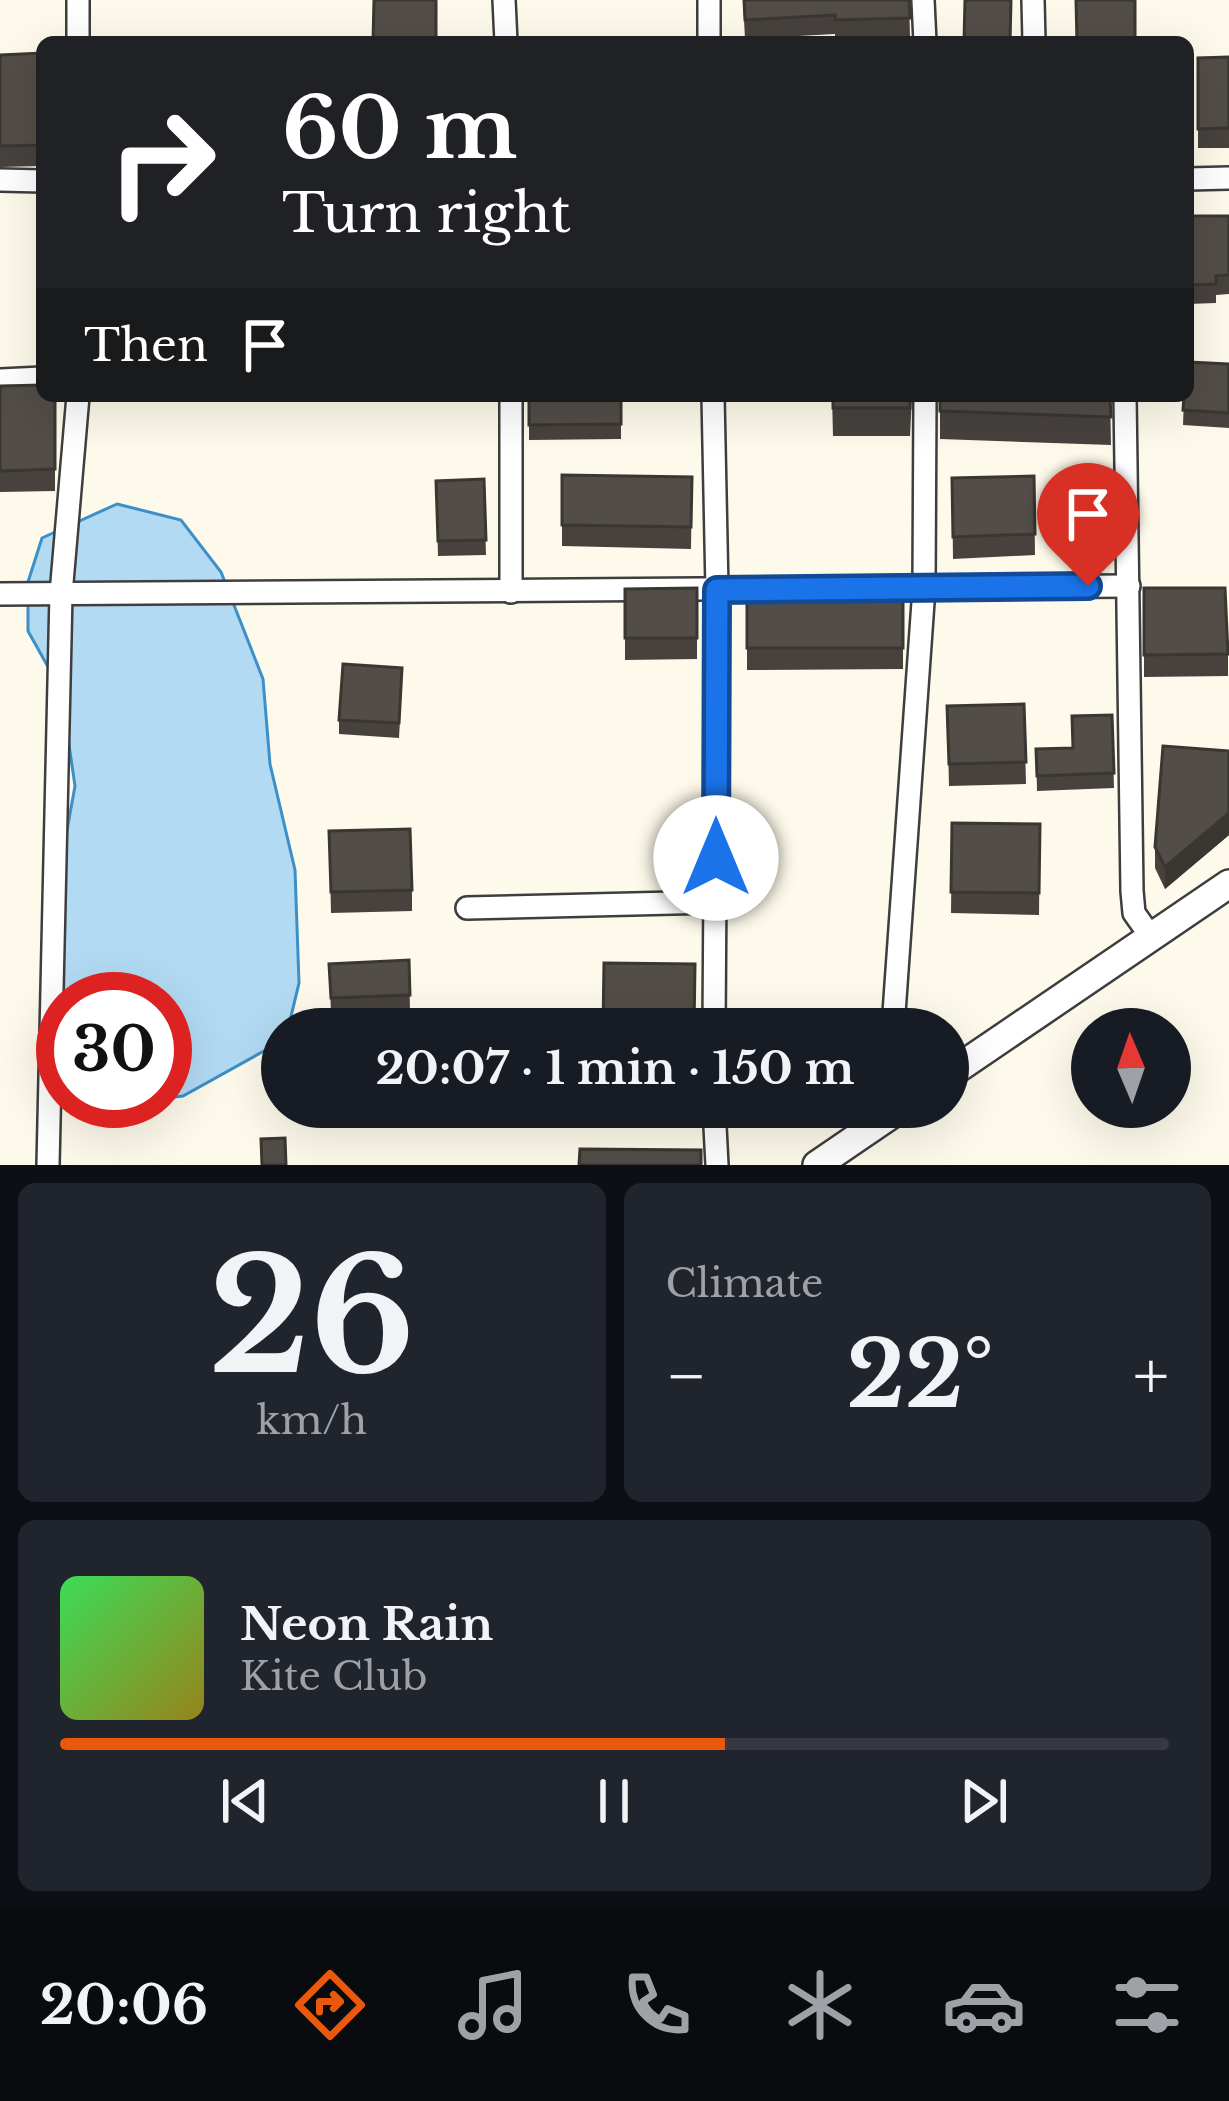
<!DOCTYPE html>
<html lang="en">
<head>
<meta charset="utf-8">
<style>
	body { margin:0; font-family:"Libre Baskerville",serif; background:#20242c; color:#f1f3f6; height:100vh; display:flex; flex-direction:column; font-size:45px; white-space:nowrap }
	* { box-sizing:border-box; margin:0 }
	p { font-size:39px; color:#9ea1a6 }
	.icon { flex:none; width:66px; height:66px; fill:none; stroke:currentColor; stroke-width:2; stroke-linecap:round; stroke-linejoin:round }
	.map { position:relative; height:1165px; overflow:hidden }
	.details { display:flex; flex-direction:column; gap:18px; padding:18px; background:#0d0f14; flex:1 }
	.details>* { flex:none }
	.banner { position:absolute; left:36px; top:36px; width:1158px; height:366px; border-radius:18px; box-shadow:0 12px 48px #0002; background:#202124; color:#fff; overflow:hidden }
	.needle { width:78px; rotate:358deg }
	.tools { position:absolute; left:1071px; top:1008px; display:grid; gap:24px }
	.tools a { display:grid; place-items:center; width:120px; height:120px; border-radius:50%; background:#171b24; box-shadow:0 12px 48px #0002; font-size:60px }
	.speed { position:absolute; left:36px; top:972px; display:flex; gap:24px; font-size:60px; font-weight:700; text-align:center }
	.speed>* { display:grid; place-content:center; width:156px; height:156px; border-radius:50%; background:#171b24; box-shadow:0 12px 48px #0002; line-height:1 }
	.speed .limit { border:18px solid #d22; background:#fff; color:#111 }
	.pin { position:absolute; display:grid; place-items:center; width:102px; height:102px; color:#fff; margin:-123px -51px; border-radius:50% 50% 50% 0; rotate:-45deg; box-shadow:0 0 12px #0007 }
	.pin .icon { rotate:45deg }
	.me { position:absolute; width:132px; margin:-66px; rotate:0deg; stroke-linejoin:round; filter:drop-shadow(0 0 9px #0008) }
	.turn { display:flex; align-items:center; gap:42px; height:252px; padding:0 48px; font-size:54px }
	.turn .icon { width:156px; height:156px; stroke-width:2.5 }
	.turn b { display:block; font-size:84px; line-height:102px }
	.then { display:flex; align-items:center; height:114px; padding:0 48px; background:#0003; gap:24px; font-size:45px }
	.big { font-size:90px; font-weight:700; line-height:1.1 }
	.details .card { flex:1; display:flex; flex-direction:column; justify-content:center; gap:18px; min-width:0; padding:0 42px; border-radius:18px; background:#20242c }
	.details .dial { align-items:center; gap:0 }
	.dial b { font-size:156px; line-height:1 }
	.song { display:flex; align-items:center; gap:36px }
	.cover { width:144px; height:144px; border-radius:18px; background:linear-gradient(135deg,hsl(130 70% 55%),hsl(50 70% 35%)) }
	.played { height:12px; border-radius:6px; background:linear-gradient(90deg,#ea580c 60%,#363941 60%) }
	.keys { display:flex; justify-content:space-around; direction:ltr }
	.heat { display:flex; justify-content:space-between; align-items:center; font-size:66px; direction:ltr }
	.details .tiles { flex:1; display:grid; gap:18px; grid-template-columns:1fr 1fr }
	.card:last-child { grid-column:span 2 }
	.trip { position:absolute; left:261px; top:1008px; width:708px; height:120px; border-radius:60px; background:#171b24; box-shadow:0 12px 48px #0002; font-weight:700; line-height:120px; text-align:center }
	.tabs { display:flex; height:192px; justify-content:space-around; align-items:center; background:#090b0e; color:#9ea1a6 }
	.tabs .icon { width:84px; height:84px }
	.tabs .on { color:#ea580c }
	.tabs b { font-size:54px; color:#f1f3f6 }
	.map>svg:first-child { display:block }
</style>
</head>
<body>
<div class="map">
<svg width="1229" height="1165" viewBox="0 0 1229 1165">
	<rect width="100%" height="100%" fill="#fefaeb"/>
	<polygon fill="#b2dbf3" stroke="#3c90c7" stroke-width="3" points="117,504 181,520 221,572 263,679 270,764 295,870 299,983 288,1029 282,1029 282,1041 183,1096 165,1098 165,999 63,999 63,1052 50,994 58,880 75,786 61,690 28,631 28,582 42,538"/>
	<g fill="none" stroke-linecap="round" stroke-linejoin="round">
		<defs>
			<g id="minor">
				<polyline points="78,0 78,42"/>
				<polyline points="504,0 506,42"/>
				<polyline points="923,0 925,42"/>
				<polyline points="1033,0 1034,42"/>
				<polyline points="709,42 709,0"/>
				<polyline points="1188,179 1229,178"/>
				<polyline points="0,180 42,181"/>
				<polyline points="0,380 42,378"/>
				<polyline points="511,396 511,592"/>
				<polyline points="713,396 717,590 714,1029"/>
				<polyline points="1125,396 1132,891 1134,913 1151,937"/>
				<polyline points="0,594 1129,586"/>
				<polyline points="467,908 715,902"/>
				<polyline points="898,1029 894,1013 924,588 925,396"/>
				<polyline points="714,1107 717,1165"/>
				<polyline points="48,1165 61,594 78,396"/>
			</g>
			<g id="tertiary">
				<polyline points="948,1075 1229,884"/>
				<polyline points="817,1165 902,1107"/>
			</g>
		</defs>
		<use href="#minor" stroke="#3e3e3e" stroke-width="26"/>
		<use href="#tertiary" stroke="#3e3e3e" stroke-width="32"/>
		<use href="#minor" stroke="#fff" stroke-width="21"/>
		<use href="#tertiary" stroke="#fff" stroke-width="27"/>
	</g>
	<g fill="#47423e">
		<polygon points="743,0 909,0 910,36 835,38 835,34 745,39"/>
		<polygon points="42,53 42,166 0,167 0,55"/>
		<polygon points="1229,57 1229,148 1198,148 1198,58"/>
		<polygon points="1188,216 1229,216 1229,294 1216,295 1216,303 1188,304"/>
		<polygon points="1229,364 1229,428 1183,425 1184,396"/>
		<polygon points="0,386 55,396 55,491 0,492"/>
		<polygon points="529,396 621,396 621,439 529,440"/>
		<polygon points="832,396 912,396 910,436 833,436"/>
		<polygon points="940,396 1110,396 1111,445 940,439"/>
		<polygon points="562,475 692,477 691,549 562,546"/>
		<polygon points="1034,476 1035,555 953,559 952,478"/>
		<polygon points="484,479 486,555 438,556 436,481"/>
		<polygon points="697,588 697,659 625,660 625,589"/>
		<polygon points="1144,588 1228,654 1228,676 1144,677"/>
		<polygon points="903,593 903,669 747,670 747,594"/>
		<polygon points="402,683 399,738 339,734 339,720"/>
		<polygon points="1024,704 1026,784 949,786 947,706"/>
		<polygon points="1112,715 1114,788 1037,791 1036,749 1072,748"/>
		<polygon points="1229,751 1229,835 1165,889 1155,868 1155,847"/>
		<polygon points="952,823 1040,824 1039,915 951,913"/>
		<polygon points="329,831 412,890 412,911 331,913"/>
		<polygon points="409,960 410,1010 331,1013 329,964"/>
		<polygon points="603,1107 694,1107 694,1113 603,1112"/>
	</g>
	<polygon fill="#3a3632" points="1229,813 1229,835 1165,889 1165,867"/>
	<g fill="#534d48" stroke="#3a3632" stroke-width="3">
		<polygon points="374,0 436,0 436,42 373,42"/>
		<polygon points="744,0 909,0 910,18 835,20 835,15 745,20"/>
		<polygon points="965,0 1011,0 1010,42 964,42"/>
		<polygon points="1076,0 1135,0 1135,42 1077,42"/>
		<polygon points="42,53 42,145 0,146 0,55"/>
		<polygon points="1229,57 1229,128 1198,129 1198,58"/>
		<polygon points="1188,216 1229,216 1229,275 1216,276 1216,284 1188,285"/>
		<polygon points="1188,362 1229,364 1229,413 1183,410 1184,396 1188,396"/>
		<polygon points="42,385 42,396 55,396 55,469 0,471 0,386"/>
		<polygon points="529,396 621,396 621,424 529,425"/>
		<rect x="833" y="396" width="77" height="12"/>
		<polygon points="940,396 1110,396 1111,417 940,411"/>
		<polygon points="562,475 692,477 691,527 562,525"/>
		<polygon points="1034,476 1035,534 953,537 952,478"/>
		<polygon points="484,479 486,540 438,541 436,481"/>
		<polygon points="697,588 697,638 625,638 625,589"/>
		<polygon points="1144,588 1225,588 1228,654 1144,655"/>
		<polygon points="903,593 903,648 747,648 747,594"/>
		<polygon points="343,664 402,668 399,723 339,720"/>
		<polygon points="1024,704 1026,762 949,764 947,706"/>
		<polygon points="1112,715 1114,773 1037,776 1036,749 1073,748 1072,716"/>
		<polygon points="1163,746 1229,751 1229,813 1165,867 1155,847"/>
		<polygon points="952,823 1040,824 1039,893 951,892"/>
		<polygon points="410,829 412,890 331,892 329,831"/>
		<polygon points="409,960 410,995 331,998 329,964"/>
		<polygon points="604,963 695,964 694,1029 603,1029"/>
		<polygon points="285,1138 286,1165 262,1165 261,1139"/>
		<polygon points="580,1149 701,1150 701,1165 579,1165"/>
	</g>
	<g fill="none" stroke-linecap="round" stroke-linejoin="round">
		<defs>
			<polyline id="route" points="716,858 717,590 1088,586"/>
		</defs>
		<use href="#route" stroke="#114b97" stroke-width="30"/>
		<use href="#route" stroke="#1a73e8" stroke-width="21"/>
	</g>
</svg>
<div class="tools">
<a><svg class="needle" viewBox="-14 -14 28 28"><path d="M0-13l5 13h-10z" fill="#e53935"/><path d="M0 13l5-13h-10z" fill="#9ea1a6"/></svg></a>
</div>
<div class="speed"><div class="limit">30</div></div>
<div class="pin" style="left:1088px;top:586px;background:#d93025"><svg class="icon" aria-label="arrive" viewBox="0 0 24 24"><path d="M6 21V4h12l-3 4 3 4H6"/></svg></div>
<svg class="me" style="left:716px;top:858px" viewBox="-20 -20 40 40"><circle r="19" fill="#fff"/><path d="M0-13L10 11 0 6-10 11z" fill="#1a73e8"/></svg>
<div class="trip">20:07 · 1 min · 150 m</div>
<div class="banner">
<div class="turn"><svg class="icon" aria-label="right" viewBox="0 0 24 24"><path d="M7 20v-9h11M14 6l5 5-5 5"/></svg><div><b>60 m</b>Turn right</div></div>
<div class="then">Then<svg class="icon" aria-label="arrive" viewBox="0 0 24 24"><path d="M6 21V4h12l-3 4 3 4H6"/></svg></div>
</div>
</div>
<section class="details">
<div class="tiles">
<div class="card dial"><b>26</b><p>km/h</p></div>
<div class="card"><p>Climate</p>
<div class="heat"><a>−</a><b class="big">22°</b><a>+</a></div>
</div>
<div class="card">
<div class="song"><i class="cover"></i><div><b>Neon Rain</b><p>Kite Club</p></div></div>
<div class="played"></div>
<div class="keys"><svg class="icon" aria-label="previous" viewBox="0 0 24 24"><path d="M18 5L8 12l10 7zM5 5v14"/></svg><svg class="icon" aria-label="pause" viewBox="0 0 24 24"><path d="M8 5v14M16 5v14"/></svg><svg class="icon" aria-label="next" viewBox="0 0 24 24"><path d="M6 5l10 7-10 7zM19 5v14"/></svg></div>
</div>
</div>
</section>
<nav class="tabs">
<b>20:06</b>
<svg class="icon on" aria-label="directions" viewBox="0 0 24 24"><path d="M12 3l9 9-9 9-9-9zM9 14v-3h6M13 9l2 2-2 2"/></svg>
<svg class="icon" aria-label="music" viewBox="0 0 24 24"><path d="M9 18V5l10-2v13"/><circle cx="6" cy="18" r="3"/><circle cx="16" cy="16" r="3"/></svg>
<svg class="icon" aria-label="phone" viewBox="0 0 24 24"><path d="M5 4h4l2 5-3 2q2 4 5 5l2-3 5 2v4C11 20 4 13 5 4z"/></svg>
<svg class="icon" aria-label="climate" viewBox="0 0 24 24"><path d="M12 3v18M4 7l16 10M4 17L20 7"/></svg>
<svg class="icon" aria-label="car" viewBox="0 0 24 24"><path d="M5 17H2v-5l4-1 3-4h7l3 4 3 1v5h-3M9 17h6M6 11h13"/><circle cx="7" cy="17" r="2"/><circle cx="17" cy="17" r="2"/></svg>
<svg class="icon" aria-label="filters" viewBox="0 0 24 24"><path d="M4 7h16M4 17h16"/><circle cx="9" cy="7" r="2"/><circle cx="15" cy="17" r="2"/></svg>
</nav>
</body>
</html>
